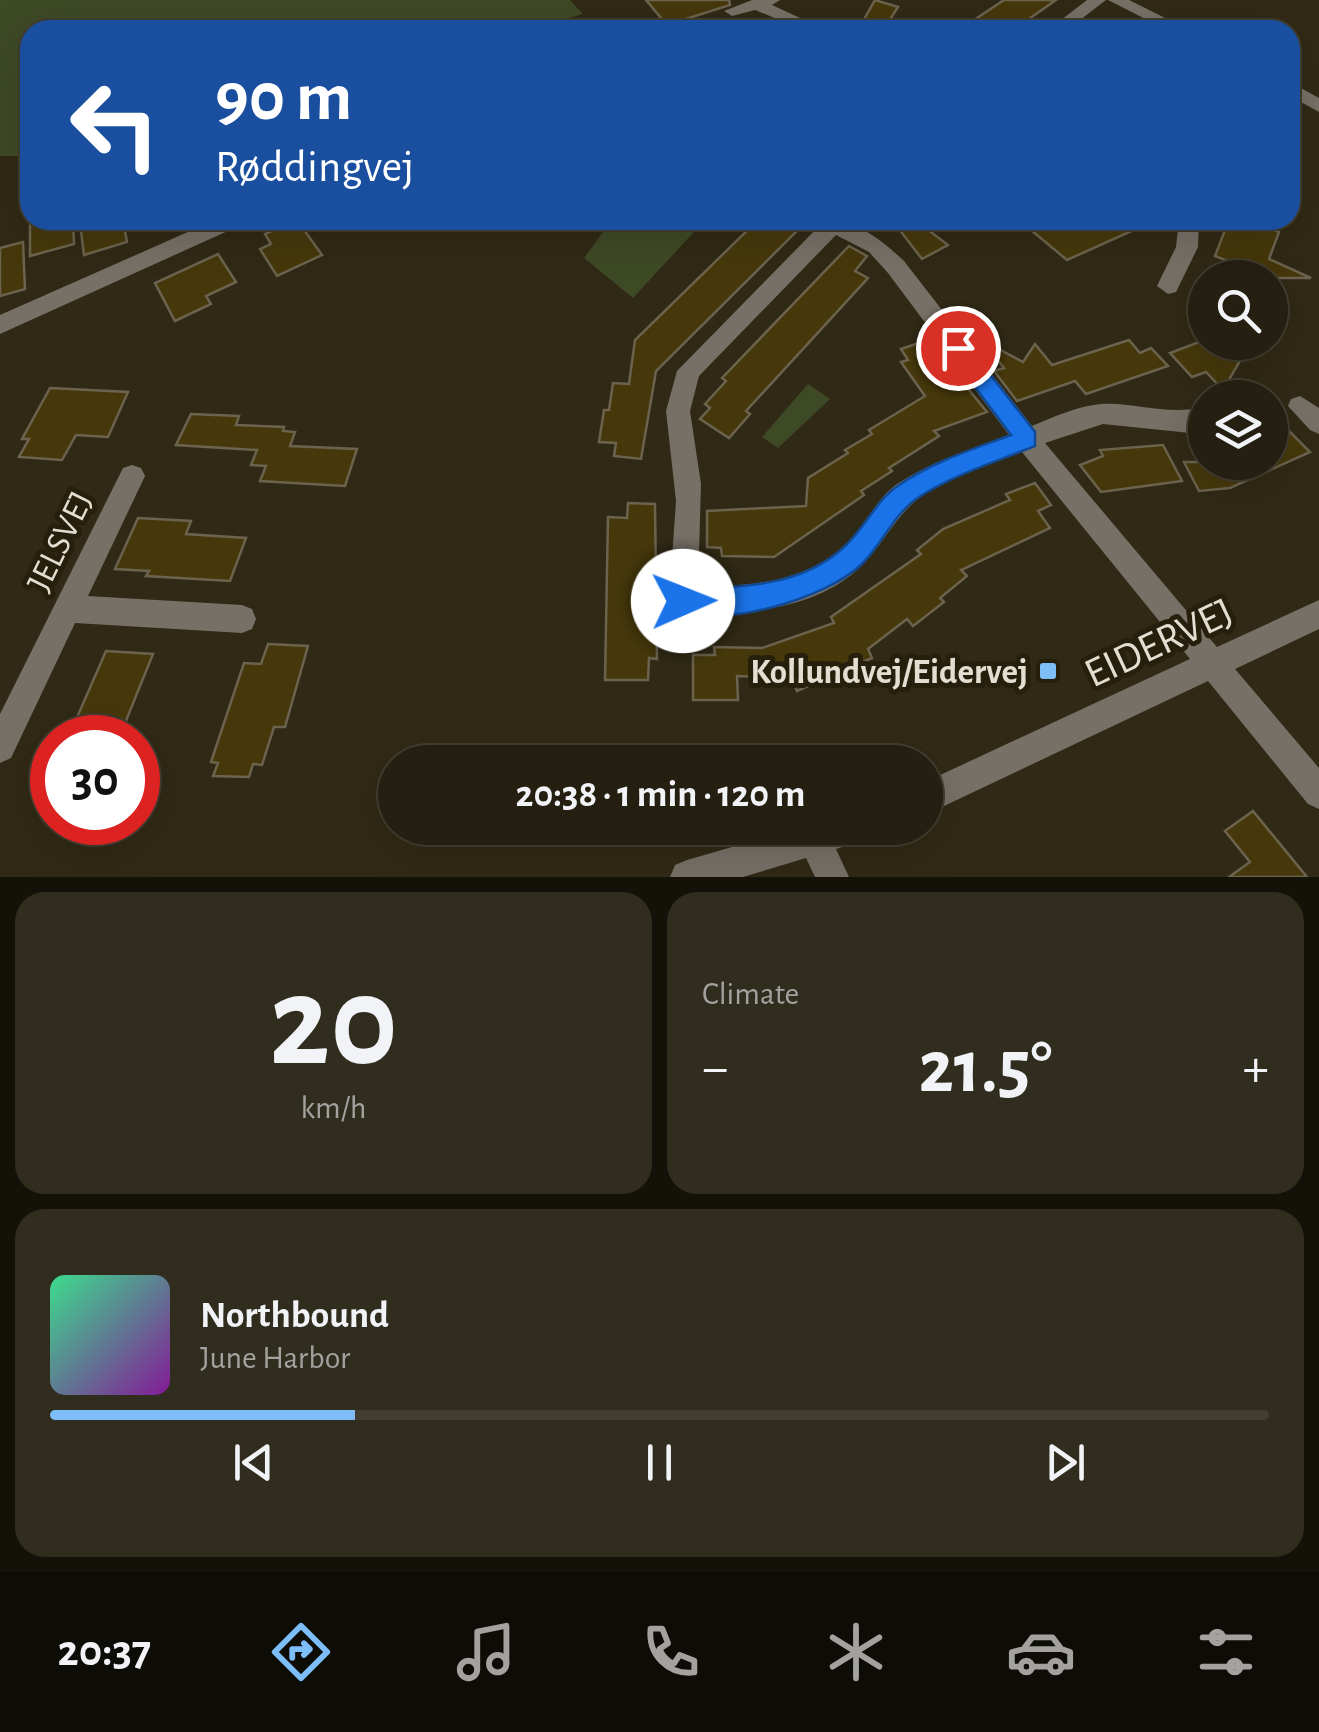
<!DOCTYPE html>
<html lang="en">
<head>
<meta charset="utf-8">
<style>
	body { margin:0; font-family:"Alegreya Sans",sans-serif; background:#302c1e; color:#f1f3f6; height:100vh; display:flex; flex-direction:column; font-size:38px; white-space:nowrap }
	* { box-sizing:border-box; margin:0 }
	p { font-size:32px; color:#a3a29f }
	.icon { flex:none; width:55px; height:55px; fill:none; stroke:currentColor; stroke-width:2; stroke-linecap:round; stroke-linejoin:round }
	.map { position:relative; height:877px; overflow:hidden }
	.panel { display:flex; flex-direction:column; gap:15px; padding:15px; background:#141109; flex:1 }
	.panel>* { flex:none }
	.hud { position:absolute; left:20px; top:20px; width:1280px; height:210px; border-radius:30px; box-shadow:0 10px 40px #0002,0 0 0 2px #413d30; background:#1a4fa0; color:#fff; overflow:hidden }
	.controls { position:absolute; left:1188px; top:260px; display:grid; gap:20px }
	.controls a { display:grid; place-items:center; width:100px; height:100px; border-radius:50%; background:#241f10; box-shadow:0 10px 40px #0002,0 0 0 2px #413d30; font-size:50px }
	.speed { position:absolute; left:30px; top:715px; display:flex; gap:20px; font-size:50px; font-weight:700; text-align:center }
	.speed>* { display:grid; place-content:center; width:130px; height:130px; border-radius:50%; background:#241f10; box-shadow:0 10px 40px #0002,0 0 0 2px #413d30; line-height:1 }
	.speed .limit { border:15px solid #d22; background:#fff; color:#111 }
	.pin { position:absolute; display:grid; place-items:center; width:85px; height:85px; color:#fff; margin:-42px; border:5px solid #fff; border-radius:50%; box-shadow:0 2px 10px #0007 }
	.me { position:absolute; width:110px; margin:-55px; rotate:89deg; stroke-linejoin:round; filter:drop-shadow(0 0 8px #0008) }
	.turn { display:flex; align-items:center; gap:35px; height:210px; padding:0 30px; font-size:45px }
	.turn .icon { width:130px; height:130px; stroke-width:2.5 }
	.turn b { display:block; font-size:70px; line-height:85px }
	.big { font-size:75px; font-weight:600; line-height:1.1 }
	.panel .tile { flex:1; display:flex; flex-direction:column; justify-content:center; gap:15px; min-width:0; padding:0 35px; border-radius:30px; background:#302c1e }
	.panel .dial { align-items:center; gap:0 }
	.dial b { font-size:130px; line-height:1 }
	.song { display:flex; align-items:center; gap:30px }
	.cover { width:120px; height:120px; border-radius:15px; background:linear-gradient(135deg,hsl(150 70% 55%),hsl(290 70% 35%)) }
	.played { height:10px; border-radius:5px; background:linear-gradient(90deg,#7dbef9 25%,#413d30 25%) }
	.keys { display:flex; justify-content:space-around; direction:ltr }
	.heat { display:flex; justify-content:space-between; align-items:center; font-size:55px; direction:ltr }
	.panel .tiles { flex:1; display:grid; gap:15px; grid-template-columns:1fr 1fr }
	.tile:last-child { grid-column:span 2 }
	.trip { position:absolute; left:378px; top:745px; width:565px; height:100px; border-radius:50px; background:#241f10; box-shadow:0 10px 40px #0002,0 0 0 2px #413d30; font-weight:600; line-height:100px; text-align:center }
	.dock { display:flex; height:160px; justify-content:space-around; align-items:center; background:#0e0c06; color:#a3a29f }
	.dock .icon { width:70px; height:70px }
	.dock .active { color:#7dbef9 }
	.dock b { font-size:45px; color:#f1f3f6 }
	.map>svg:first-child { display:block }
</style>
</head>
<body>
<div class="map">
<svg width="1319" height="877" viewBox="0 0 1319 877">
	<rect width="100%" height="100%" fill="#302915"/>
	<g fill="#3e4926">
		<polygon points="0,0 570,0 583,14 529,30 30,30 30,156 0,156"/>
		<polygon points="612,220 705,220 633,298 584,258"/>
		<polygon points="808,384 830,399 778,448 762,437"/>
	</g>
	<g fill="#46380b" stroke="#6b634d" stroke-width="2.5">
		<polygon points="646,0 729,0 730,5 667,25"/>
		<polygon points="875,0 898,7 884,29 862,23"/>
		<polygon points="1004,0 1056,0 1013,30 959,30"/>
		<polygon points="30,220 73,220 74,244 30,256"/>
		<polygon points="297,220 322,255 277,276 260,249 271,244 265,234"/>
		<polygon points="758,220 808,220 656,371 641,459 614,456 616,443 599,442 604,410 609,410 613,383 629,384 635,340"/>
		<polygon points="892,220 915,220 948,245 922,259"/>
		<polygon points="1019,220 1156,220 1067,260"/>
		<polygon points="1229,220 1247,220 1279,232 1269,259 1311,278 1217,278 1228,261 1215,256"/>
		<polygon points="123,221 127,242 84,255 81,231"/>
		<polygon points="23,242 25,289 0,296 0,248"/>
		<polygon points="849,246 867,256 855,271 868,278 746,411 750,414 729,438 700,419 710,408 705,404 726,381 722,378"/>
		<polygon points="218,254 236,282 206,296 211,304 175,321 155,283"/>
		<polygon points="928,340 987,412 934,431 939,436 889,468 892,471 861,491 864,495 774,557 722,556 721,548 707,547 707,511 806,506 808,478 848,453 845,450 872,434 869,430 925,396 901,362 908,360 901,349"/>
		<polygon points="982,340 1023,362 1035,344 1052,365 1129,340 1140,353 1151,348 1168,366 1086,394 1075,381 1017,401 994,371 1004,368"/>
		<polygon points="1199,342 1251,342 1223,390 1206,372 1192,377 1170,353"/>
		<polygon points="50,388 128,392 108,437 76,435 62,460 19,457 29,439 22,439"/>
		<polygon points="191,414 239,416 236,425 284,427 283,431 295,432 290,446 357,449 345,486 260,481 266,466 251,465 257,450 176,445"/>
		<polygon points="1287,429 1310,452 1230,488 1199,491 1184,462 1270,462 1270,436"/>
		<polygon points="1163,445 1182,481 1101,492 1080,465 1103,456 1100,450"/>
		<polygon points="1035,483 1051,505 1038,511 1050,528 961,570 967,576 940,598 944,602 913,626 907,619 868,649 872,658 797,691 788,669 763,677 737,676 738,700 693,700 693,655 715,655 714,647 762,648 834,623 831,617 921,554 917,550 943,529 1010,500 1006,494"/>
		<polygon points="628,503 655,504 657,659 649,658 648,680 605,680 608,517 627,518"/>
		<polygon points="138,518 191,521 186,534 246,538 230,581 146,576 149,571 115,569"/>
		<polygon points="268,644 308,646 285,727 274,727 262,765 253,764 249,777 213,776 218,763 211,762 244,663 261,664"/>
		<polygon points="106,651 153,654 119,738 68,738"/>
		<polygon points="1253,811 1307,877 1229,877 1250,862 1225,831"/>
	</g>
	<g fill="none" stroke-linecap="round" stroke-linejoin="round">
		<g fill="#767067" fill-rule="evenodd">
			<polygon points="780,0 772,5 826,30 804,30 755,10 732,16 724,11 752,0"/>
			<polygon points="1087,0 1106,0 1067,30 1048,30"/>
			<polygon points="1108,0 1129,0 1189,30 1167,30"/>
			<polygon points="1290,82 1319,98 1319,112 1290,96"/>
			<polygon points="215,220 244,220 241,225 0,334 0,315"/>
			<path d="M825,220C855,220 880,238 904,261L1032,426C1054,417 1077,406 1101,404C1136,402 1171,417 1205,406V427L1190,433L1103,424L1045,443L1217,647L1319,600V629L1235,669L1319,768V809L1308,804L1208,681L925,815V782L1190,659L1022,452C988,466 939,478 912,504C893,522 881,546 863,564C818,611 743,614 683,615L673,611L669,601L676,501L666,411L677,371ZM836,235L869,252L888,273L1009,435C972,449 930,462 897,484C875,500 863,530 842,548C802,583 748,586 698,587L701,484L690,411L699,376Z"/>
			<polygon points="1179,220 1199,220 1198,247 1176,292 1168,294 1157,286 1176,247"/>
			<polygon points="1300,396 1319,408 1319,434 1310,430 1288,406 1291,399"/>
			<polygon points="132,465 141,468 145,476 88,596 242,605 252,609 256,619 252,629 242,633 75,623 11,758 0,763 0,714 123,468"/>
			<polygon points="798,828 868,828 864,840 836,849 849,877 815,877 806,858 743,877 670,877 675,865 687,860"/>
		</g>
	</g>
	<path fill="#1a73e8" stroke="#114b97" stroke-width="2.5" d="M958,339L965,342L1035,432V446C995,462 952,475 916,499C894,515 881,545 862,564C826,599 721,629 674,610L670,601L674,592L683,588C738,587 799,588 843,548C864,530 876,500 899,485C932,462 973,449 1011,435L950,354L947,348Z"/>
	<rect fill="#7dbef9" stroke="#261f0b" stroke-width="4" x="1038" y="661" width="20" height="20" rx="5"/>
	<g text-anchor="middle" stroke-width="10" stroke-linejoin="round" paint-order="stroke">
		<g font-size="35" fill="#e3ded2" stroke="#261f0b">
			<text transform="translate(59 541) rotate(-64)" y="12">JELSVEJ</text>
		</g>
		<g font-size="35" font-weight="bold" fill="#e3ded2" stroke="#261f0b" text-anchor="end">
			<text x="1028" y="683">Kollundvej/Eidervej</text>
		</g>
		<g font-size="42" fill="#e3ded2" stroke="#261f0b">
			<text transform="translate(1158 641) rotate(-25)" y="15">EIDERVEJ</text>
		</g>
	</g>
</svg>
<div class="controls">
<a><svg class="icon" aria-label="search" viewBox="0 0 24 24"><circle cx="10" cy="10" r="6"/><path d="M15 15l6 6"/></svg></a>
<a><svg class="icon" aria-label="layers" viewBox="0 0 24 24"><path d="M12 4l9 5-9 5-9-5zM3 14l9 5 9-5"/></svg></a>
</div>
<div class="speed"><div class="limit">30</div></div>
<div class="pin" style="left:958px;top:348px;background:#d93025"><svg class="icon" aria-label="arrive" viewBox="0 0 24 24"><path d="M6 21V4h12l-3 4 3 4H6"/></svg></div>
<svg class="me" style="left:683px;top:601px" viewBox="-20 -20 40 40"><circle r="19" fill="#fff"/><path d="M0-13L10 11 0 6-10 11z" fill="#1a73e8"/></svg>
<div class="trip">20:38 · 1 min · 120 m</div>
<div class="hud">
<div class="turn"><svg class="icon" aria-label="left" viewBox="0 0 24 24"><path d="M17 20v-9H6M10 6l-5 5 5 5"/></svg><div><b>90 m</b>Røddingvej</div></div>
</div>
</div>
<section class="panel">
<div class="tiles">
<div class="tile dial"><b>20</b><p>km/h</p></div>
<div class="tile"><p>Climate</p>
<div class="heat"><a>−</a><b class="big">21.5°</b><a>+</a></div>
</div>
<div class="tile">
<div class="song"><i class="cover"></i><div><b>Northbound</b><p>June Harbor</p></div></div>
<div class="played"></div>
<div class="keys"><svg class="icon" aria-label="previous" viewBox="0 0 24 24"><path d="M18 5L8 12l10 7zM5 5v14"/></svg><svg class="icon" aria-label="pause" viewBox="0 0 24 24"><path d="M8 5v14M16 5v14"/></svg><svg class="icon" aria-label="next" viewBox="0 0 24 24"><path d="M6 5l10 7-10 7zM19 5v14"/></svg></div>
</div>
</div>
</section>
<nav class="dock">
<b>20:37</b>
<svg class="icon active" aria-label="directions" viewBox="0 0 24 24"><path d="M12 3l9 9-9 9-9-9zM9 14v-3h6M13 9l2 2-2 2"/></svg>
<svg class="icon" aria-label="music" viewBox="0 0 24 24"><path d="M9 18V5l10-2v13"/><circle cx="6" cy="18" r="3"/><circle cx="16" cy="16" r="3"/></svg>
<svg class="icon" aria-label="phone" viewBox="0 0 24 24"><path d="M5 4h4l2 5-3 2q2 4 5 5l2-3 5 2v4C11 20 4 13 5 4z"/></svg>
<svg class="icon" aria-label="climate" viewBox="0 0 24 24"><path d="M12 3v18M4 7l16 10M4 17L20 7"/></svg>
<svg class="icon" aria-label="car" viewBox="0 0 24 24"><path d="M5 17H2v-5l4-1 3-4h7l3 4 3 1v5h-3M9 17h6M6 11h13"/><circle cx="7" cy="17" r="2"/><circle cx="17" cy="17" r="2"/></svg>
<svg class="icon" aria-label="filters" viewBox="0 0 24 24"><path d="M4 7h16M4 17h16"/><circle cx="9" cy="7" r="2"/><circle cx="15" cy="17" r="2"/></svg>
</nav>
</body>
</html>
